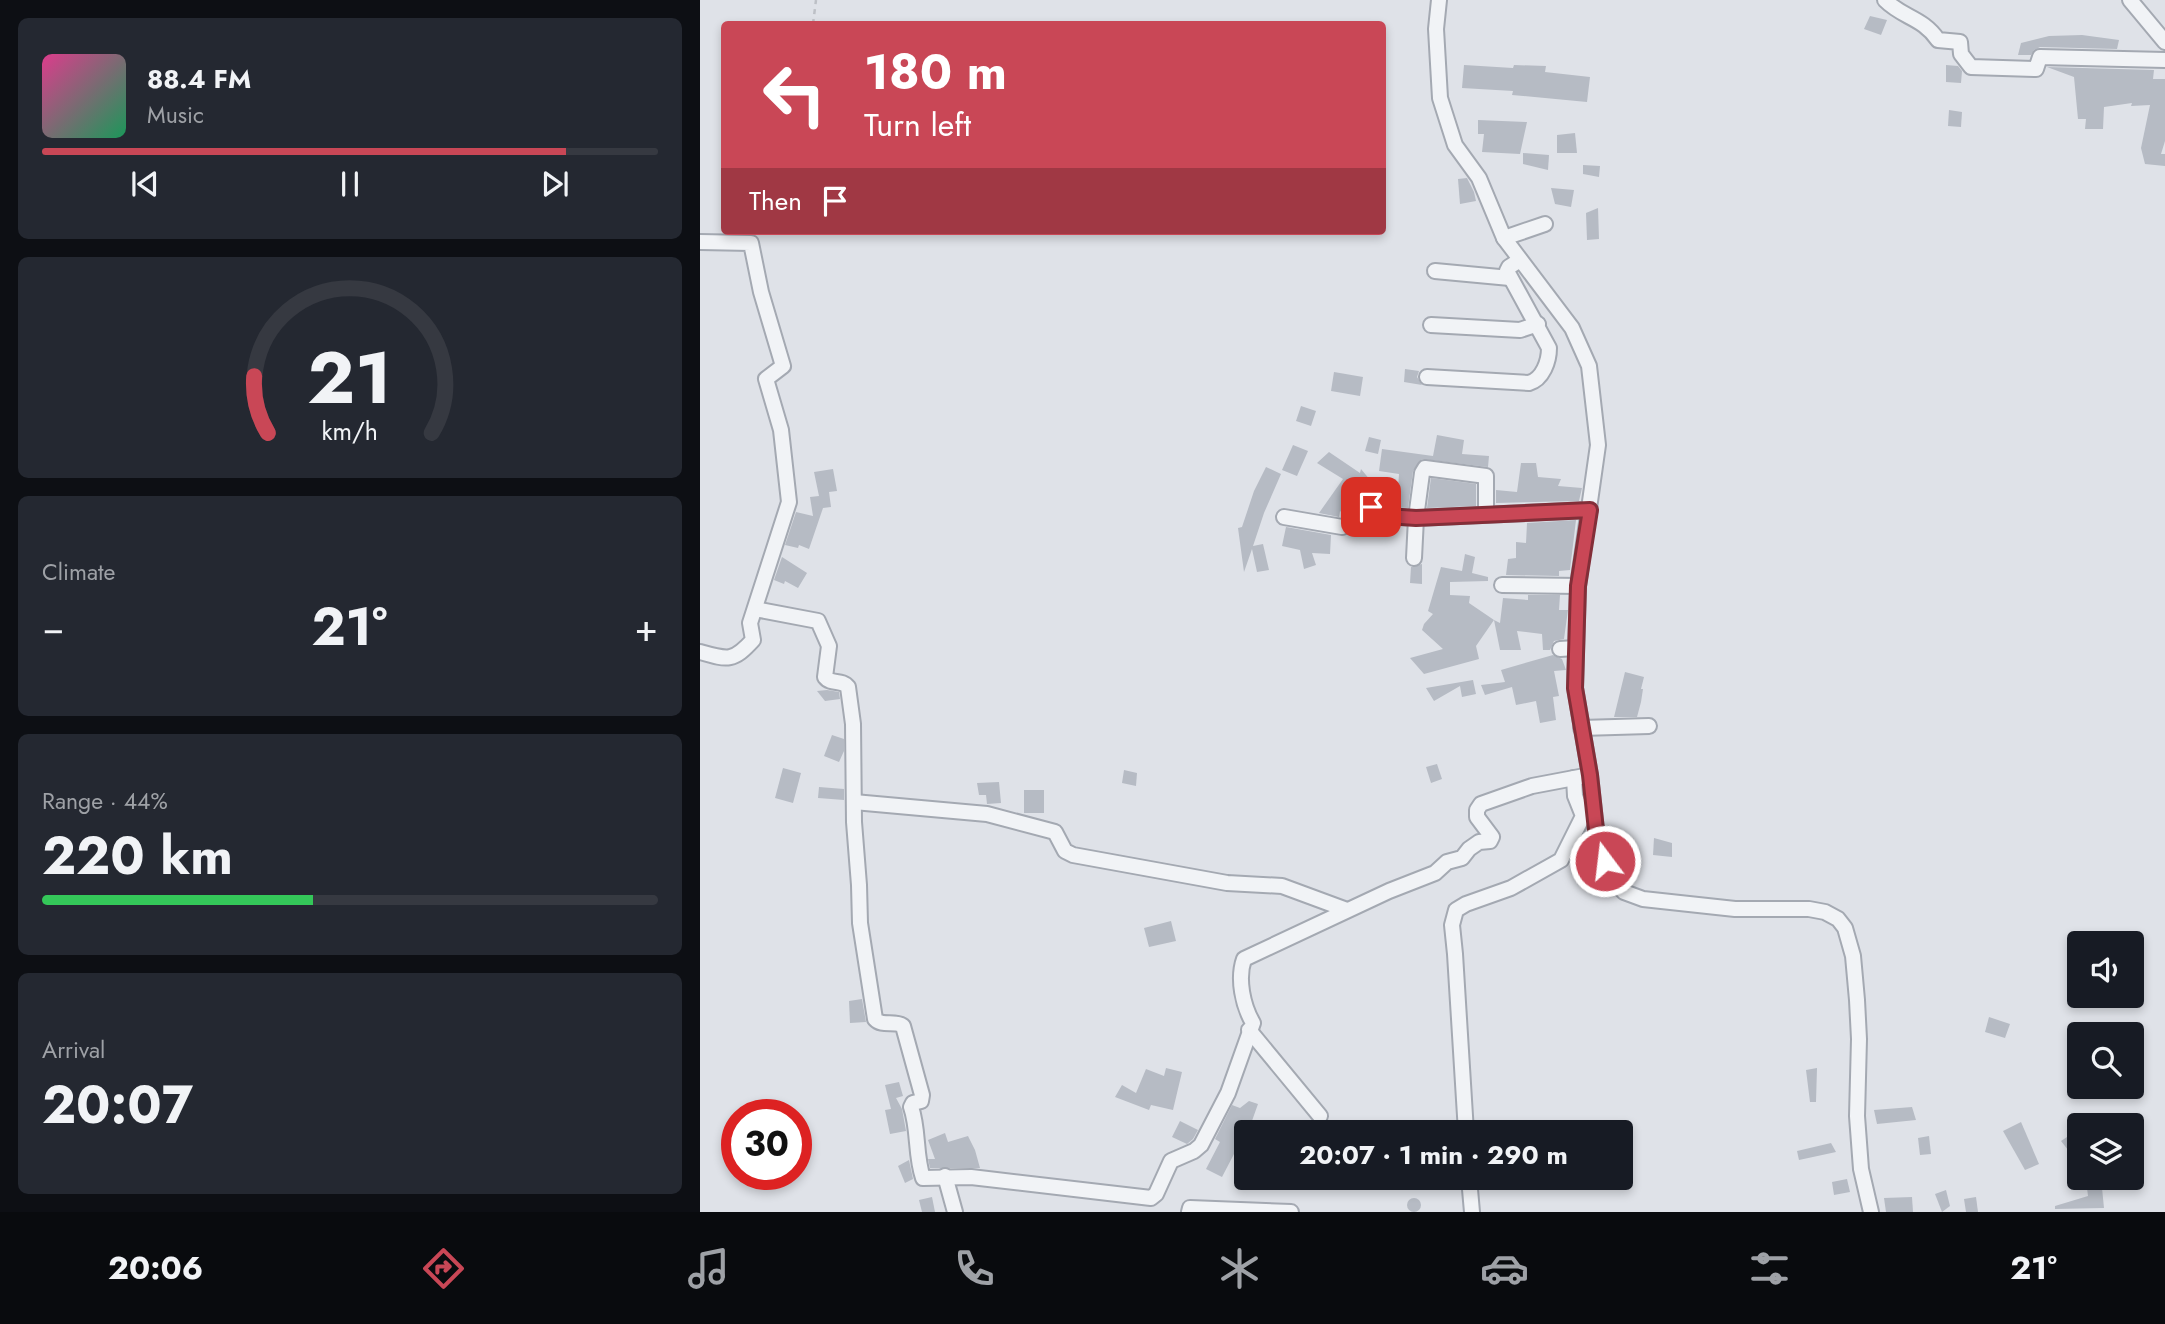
<!DOCTYPE html>
<html lang="en">
<head>
<meta charset="utf-8">
<style>
	body { margin:0; font-family:Jost,sans-serif; background:#242831; color:#f1f3f6; height:100vh; display:flex; flex-direction:column; font-size:26px; white-space:nowrap }
	* { box-sizing:border-box; margin:0 }
	p { font-size:23px; color:#9ea1a6 }
	.icon { flex:none; width:38px; height:38px; fill:none; stroke:currentColor; stroke-width:2; stroke-linecap:round; stroke-linejoin:round }
	.map { position:relative; flex:1; overflow:hidden }
	.sheet { display:flex; flex-direction:column; gap:18px; padding:18px; background:#0d0f14; width:700px }
	.sheet>* { flex:none }
	.guide { position:absolute; left:21px; top:21px; width:665px; height:214px; border-radius:7px; box-shadow:0 4px 10px #0003; background:#c94756; color:#fff; overflow:hidden }
	.buttons { position:absolute; left:1367px; top:931px; display:grid; gap:14px }
	.buttons a { display:grid; place-items:center; width:77px; height:77px; border-radius:7px; background:#171b24; box-shadow:0 4px 10px #0003; font-size:35px }
	.speed { position:absolute; left:21px; top:1099px; display:flex; gap:14px; font-size:35px; font-weight:700; text-align:center }
	.speed>* { display:grid; place-content:center; width:91px; height:91px; border-radius:50%; background:#171b24; box-shadow:0 4px 10px #0003; line-height:1 }
	.speed .limit { border:10px solid #d22; background:#fff; color:#111 }
	.pin { position:absolute; display:grid; place-items:center; width:60px; height:60px; color:#fff; margin:-30px; border-radius:14px; box-shadow:0 4px 10px #0006 }
	.me { position:absolute; width:77px; margin:-38px; rotate:345deg; stroke-linejoin:round; filter:drop-shadow(0 0 5px #0008) }
	.turn { display:flex; align-items:center; gap:24px; height:147px; padding:0 28px; font-size:32px }
	.turn .icon { width:91px; height:91px; stroke-width:2.5 }
	.turn b { display:block; font-size:49px; line-height:60px }
	.then { display:flex; align-items:center; height:66px; padding:0 28px; background:#0003; gap:14px; font-size:26px }
	.big { font-size:52px; font-weight:700; line-height:1.1 }
	.sheet .card { flex:1; display:flex; flex-direction:column; justify-content:center; gap:10px; min-width:0; padding:0 24px; border-radius:10px; background:#242831 }
	.sheet .dial { align-items:center; gap:0 }
	.dial svg { height:182px; overflow:visible; fill:none; stroke:#363941; stroke-width:7; stroke-linecap:round; text-anchor:middle }
	.dial text { fill:#f1f3f6; stroke:none }
	.song { display:flex; align-items:center; gap:21px }
	.cover { width:84px; height:84px; border-radius:10px; background:linear-gradient(135deg,hsl(330 70% 55%),hsl(150 70% 35%)) }
	.played { height:7px; border-radius:4px; background:linear-gradient(90deg,#c94756 85%,#363941 85%) }
	.keys { display:flex; justify-content:space-around; direction:ltr }
	.heat { display:flex; justify-content:space-between; align-items:center; font-size:38px; direction:ltr }
	.charge { height:10px; border-radius:5px; background:linear-gradient(90deg,#34c759 44%,#363941 0) }
	.trip { position:absolute; left:534px; top:1120px; width:399px; height:70px; border-radius:7px; background:#171b24; box-shadow:0 4px 10px #0003; font-weight:700; line-height:70px; text-align:center }
	.menu { display:flex; height:112px; justify-content:space-around; align-items:center; background:#090b0e; color:#9ea1a6 }
	.menu .icon { width:49px; height:49px }
	.menu .selected { color:#c94756 }
	.menu b { font-size:32px; color:#f1f3f6 }
	main { display:flex; flex:1; min-height:0 }
	.map>svg:first-child { display:block }
</style>
</head>
<body>
<main>
<section class="sheet">
<div class="card">
<div class="song"><i class="cover"></i><div><b>88.4 FM</b><p>Music</p></div></div>
<div class="played"></div>
<div class="keys"><svg class="icon" aria-label="previous" viewBox="0 0 24 24"><path d="M18 5L8 12l10 7zM5 5v14"/></svg><svg class="icon" aria-label="pause" viewBox="0 0 24 24"><path d="M8 5v14M16 5v14"/></svg><svg class="icon" aria-label="next" viewBox="0 0 24 24"><path d="M6 5l10 7-10 7zM19 5v14"/></svg></div>
</div>
<div class="card dial"><svg viewBox="0 0 100 80">
<path d="M14 69A42 42 0 1 1 86 69"/>
<path d="M14 69A42 42 0 0 1 8 44" stroke="#c94756"/>
<text x="50" y="56" font-size="32" font-weight="700">21</text>
<text x="50" y="72" font-size="11">km/h</text>
</svg></div>
<div class="card"><p>Climate</p>
<div class="heat"><a>−</a><b class="big">21°</b><a>+</a></div>
</div>
<div class="card"><p>Range · 44%</p><b class="big">220 km</b><div class="charge"></div></div>
<div class="card"><p>Arrival</p><b class="big">20:07</b></div>
</section>
<div class="map">
<svg width="1465" height="1212" viewBox="0 0 1465 1212">
	<rect width="100%" height="100%" fill="#dfe2e8"/>
	<g fill="#b6bbc4">
		<polygon points="1170,16 1187,20 1181,35 1164,29"/>
		<polygon points="1382,35 1419,40 1417,49 1340,47 1334,50 1331,55 1318,55 1321,43 1349,36"/>
		<polygon points="764,65 813,68 814,65 846,66 845,72 890,77 887,102 812,95 813,91 762,88"/>
		<polygon points="1246,65 1258,66 1262,71 1261,83 1246,82"/>
		<polygon points="1347,67 1454,70 1453,79 1465,79 1465,141 1461,154 1465,154 1465,166 1445,164 1441,148 1450,105 1431,106 1432,103 1404,107 1403,129 1385,129 1386,119 1378,119 1374,77"/>
		<polygon points="1249,110 1262,112 1261,127 1248,126"/>
		<polygon points="778,120 827,122 820,154 782,152 784,134 778,134"/>
		<polygon points="875,133 877,153 857,153 857,135"/>
		<polygon points="823,153 849,155 848,170 823,164"/>
		<polygon points="883,165 900,166 899,177 883,174"/>
		<polygon points="767,178 774,192 776,201 760,204 758,179"/>
		<polygon points="851,188 874,190 871,207 855,204"/>
		<polygon points="898,208 899,239 887,240 886,213"/>
		<polygon points="705,369 719,371 717,377 722,385 704,382"/>
		<polygon points="634,372 663,377 660,396 631,391"/>
		<polygon points="601,406 616,411 611,426 596,421"/>
		<polygon points="737,435 764,440 762,454 789,456 788,467 722,459 713,471 708,508 690,507 666,497 660,499 645,515 640,511 639,517 619,513 643,479 617,463 629,452 660,473 661,469 680,492 697,504 699,474 679,471 682,449 733,456"/>
		<polygon points="669,437 681,440 678,454 665,451"/>
		<polygon points="593,445 608,451 597,476 582,470"/>
		<polygon points="821,463 836,463 838,477 861,479 858,486 882,488 879,501 796,503 796,490 817,492"/>
		<polygon points="566,467 581,474 564,513 553,546 563,544 569,570 557,572 552,549 544,572 538,528 542,527 554,491"/>
		<polygon points="133,469 137,491 129,492 131,507 123,508 109,549 99,545 98,548 85,545 96,512 113,516 110,497 119,496 114,472"/>
		<polygon points="731,478 776,484 776,506 727,508"/>
		<polygon points="876,520 870,570 859,571 859,576 806,575 808,559 816,558 816,542 826,543 827,523"/>
		<polygon points="586,527 631,535 630,554 612,553 616,565 604,569 600,550 582,546"/>
		<polygon points="765,554 775,557 772,573 788,577 788,581 750,582 750,595 770,596 769,603 794,620 776,646 779,659 724,674 710,658 743,649 722,630 724,624 733,614 728,611 741,567 762,571"/>
		<polygon points="82,557 107,573 98,588 85,581 84,584 74,580"/>
		<polygon points="722,564 722,584 710,583 711,567"/>
		<polygon points="828,595 860,595 859,610 868,610 864,639 854,641 850,650 843,650 842,634 817,631 821,650 800,650 794,620 800,623 803,598 828,600"/>
		<polygon points="853,655 862,659 866,670 854,671 859,696 853,697 856,720 840,723 836,701 816,705 812,687 785,695 781,685 805,682 801,670"/>
		<polygon points="925,672 944,677 941,689 943,689 941,702 937,717 914,717"/>
		<polygon points="773,680 776,694 762,697 760,686 734,701 726,688"/>
		<polygon points="127,690 139,692 140,699 125,701 117,691"/>
		<polygon points="132,735 144,739 144,751 139,762 124,756"/>
		<polygon points="737,764 742,779 731,783 726,767"/>
		<polygon points="83,768 101,773 93,803 75,798"/>
		<polygon points="424,770 437,773 436,786 422,783"/>
		<polygon points="299,782 301,803 287,804 286,795 279,795 277,783"/>
		<polygon points="119,787 144,789 144,800 118,798"/>
		<rect x="324" y="790" width="20" height="23"/>
		<polygon points="954,838 972,843 972,857 953,855"/>
		<polygon points="471,921 476,941 449,947 444,928"/>
		<polygon points="162,999 166,1022 150,1023 149,1001"/>
		<polygon points="1289,1017 1310,1024 1305,1038 1285,1032"/>
		<polygon points="466,1068 482,1072 473,1110 451,1105 449,1110 415,1097 422,1085 436,1093 446,1069 464,1076"/>
		<polygon points="1117,1068 1116,1102 1110,1102 1106,1070"/>
		<polygon points="199,1082 203,1096 196,1098 202,1109 206,1131 190,1134 185,1110 191,1109 185,1085"/>
		<polygon points="549,1101 558,1104 548,1132 546,1132 546,1160 534,1154 522,1177 506,1169 520,1142 515,1139 532,1105 540,1108"/>
		<polygon points="1212,1107 1216,1120 1177,1124 1174,1110"/>
		<polygon points="480,1121 498,1130 493,1139 487,1144 472,1137"/>
		<polygon points="1321,1122 1339,1164 1325,1170 1303,1131"/>
		<polygon points="245,1133 248,1142 268,1136 275,1150 280,1168 230,1168 228,1159 235,1159 228,1140"/>
		<polygon points="1373,1133 1379,1142 1379,1164 1361,1141"/>
		<polygon points="1229,1136 1231,1154 1220,1155 1218,1138"/>
		<polygon points="1131,1143 1136,1152 1099,1160 1097,1151"/>
		<polygon points="209,1160 213,1179 205,1183 198,1166"/>
		<polygon points="1388,1178 1401,1178 1404,1208 1355,1209 1355,1206 1388,1196 1387,1188 1390,1188"/>
		<polygon points="1147,1179 1150,1192 1134,1195 1132,1182"/>
		<polygon points="1246,1190 1250,1206 1242,1212 1235,1194"/>
		<polygon points="232,1197 235,1212 222,1212 219,1200"/>
		<polygon points="1212,1197 1213,1212 1186,1212 1184,1198"/>
		<polygon points="1276,1197 1278,1212 1266,1212 1264,1199"/>
		<circle cx="714" cy="1205" r="7"/>
	</g>
	<g fill="none" stroke-linecap="round" stroke-linejoin="round">
		<defs>
			<g id="minor">
				<polyline points="739,0 736,29 740,98 755,145 779,178 804,238 872,328 889,366 898,445 878,586 875,688 890,775 897,839 905,861 912,880 924,892 943,899 1035,909 1109,909 1125,912 1138,919 1145,928 1153,956 1157,1000 1159,1039 1157,1116 1161,1169 1171,1212"/>
				<path d="M1185,0C1203,18 1222,17 1238,40L1260,42L1261,54L1271,67L1336,69L1340,57L1465,60"/>
				<polyline points="1430,0 1465,42"/>
				<polyline points="804,238 845,224"/>
				<path d="M0,242L51,243L61,292L83,366L66,379L81,430L89,502L50,623L53,640C33,662 28,660 0,652"/>
				<polyline points="735,271 810,278"/>
				<polyline points="731,325 820,330 838,324"/>
				<path d="M727,377L829,383C843,379 849,361 849,348L807,271L809,267L820,260"/>
				<polyline points="584,517 642,527 651,523 667,506 687,516 716,518 890,510"/>
				<polyline points="714,558 716,518 722,473 725,468 786,476 786,515"/>
				<polyline points="802,585 878,586"/>
				<path d="M55,609L118,621L129,646L125,677C131,685 142,679 148,687L153,724L154,822L159,885L160,923L175,1019C182,1027 195,1020 203,1026L222,1095L221,1101L213,1103L211,1107C219,1130 215,1155 223,1178L271,1177L451,1198L456,1194L471,1161L494,1151L501,1145L528,1093L553,1023C543,1006 537,979 544,959L689,891L735,873L747,862L762,858L769,849L779,842L790,841L792,837L777,817V810L781,804L832,786L890,775"/>
				<polyline points="860,649 875,648"/>
				<polyline points="881,728 949,726"/>
				<polyline points="154,802 287,814 355,832 365,851 373,855 527,883 582,886 647,910"/>
				<polyline points="549,1030 620,1116"/>
				<polyline points="766,1132 755,954 752,925 756,910 766,904 811,888 861,860 883,816 875,796 874,778"/>
				<polyline points="245,1176 255,1212"/>
				<polyline points="769,1178 772,1212"/>
				<polyline points="489,1212 490,1208 591,1212"/>
			</g>
		</defs>
		<use href="#minor" stroke="#a4a9b2" stroke-width="18"/>
		<polyline stroke="#bdc0c6" stroke-width="2.5" stroke-dasharray="5 5" stroke-linecap="butt" points="113,24 116,0"/>
		<use href="#minor" stroke="#f1f3f6" stroke-width="14"/>
	</g>
	<g fill="none" stroke-linecap="round" stroke-linejoin="round">
		<defs>
			<polyline id="route" points="671,507 687,516 716,518 890,510 878,586 875,688 890,775 897,839 905,861"/>
		</defs>
		<use href="#route" stroke="#832e38" stroke-width="18"/>
		<use href="#route" stroke="#c94756" stroke-width="12"/>
	</g>
</svg>
<div class="buttons">
<a><svg class="icon" aria-label="sound" viewBox="0 0 24 24"><path d="M4 9h4l5-4v14l-5-4H4zM17 9q2 3 0 6"/></svg></a>
<a><svg class="icon" aria-label="search" viewBox="0 0 24 24"><circle cx="10" cy="10" r="6"/><path d="M15 15l6 6"/></svg></a>
<a><svg class="icon" aria-label="layers" viewBox="0 0 24 24"><path d="M12 4l9 5-9 5-9-5zM3 14l9 5 9-5"/></svg></a>
</div>
<div class="speed"><div class="limit">30</div></div>
<div class="pin" style="left:671px;top:507px;background:#d93025"><svg class="icon" aria-label="arrive" viewBox="0 0 24 24"><path d="M6 21V4h12l-3 4 3 4H6"/></svg></div>
<svg class="me" style="left:905px;top:861px" viewBox="-20 -20 40 40"><circle r="17" fill="#c94756" stroke="#fff" stroke-width="3"/><path d="M0-11L8 9 0 5-8 9z" fill="#fff"/></svg>
<div class="trip">20:07 · 1 min · 290 m</div>
<div class="guide">
<div class="turn"><svg class="icon" aria-label="left" viewBox="0 0 24 24"><path d="M17 20v-9H6M10 6l-5 5 5 5"/></svg><div><b>180 m</b>Turn left</div></div>
<div class="then">Then<svg class="icon" aria-label="arrive" viewBox="0 0 24 24"><path d="M6 21V4h12l-3 4 3 4H6"/></svg></div>
</div>
</div>
</main>
<nav class="menu">
<b>20:06</b>
<svg class="icon selected" aria-label="directions" viewBox="0 0 24 24"><path d="M12 3l9 9-9 9-9-9zM9 14v-3h6M13 9l2 2-2 2"/></svg>
<svg class="icon" aria-label="music" viewBox="0 0 24 24"><path d="M9 18V5l10-2v13"/><circle cx="6" cy="18" r="3"/><circle cx="16" cy="16" r="3"/></svg>
<svg class="icon" aria-label="phone" viewBox="0 0 24 24"><path d="M5 4h4l2 5-3 2q2 4 5 5l2-3 5 2v4C11 20 4 13 5 4z"/></svg>
<svg class="icon" aria-label="climate" viewBox="0 0 24 24"><path d="M12 3v18M4 7l16 10M4 17L20 7"/></svg>
<svg class="icon" aria-label="car" viewBox="0 0 24 24"><path d="M5 17H2v-5l4-1 3-4h7l3 4 3 1v5h-3M9 17h6M6 11h13"/><circle cx="7" cy="17" r="2"/><circle cx="17" cy="17" r="2"/></svg>
<svg class="icon" aria-label="filters" viewBox="0 0 24 24"><path d="M4 7h16M4 17h16"/><circle cx="9" cy="7" r="2"/><circle cx="15" cy="17" r="2"/></svg>
<b>21°</b>
</nav>
</body>
</html>
